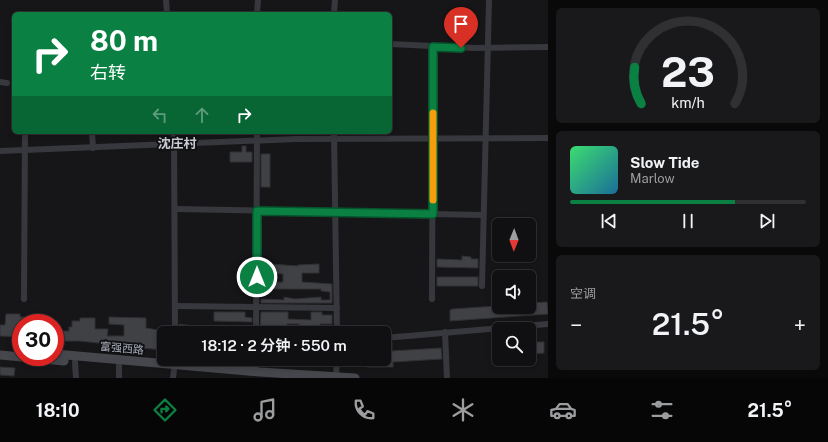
<!DOCTYPE html>
<html lang="zh">
<head>
<meta charset="utf-8">
<style>
	body { margin:0; font-family:"Public Sans","Noto Sans SC",sans-serif; background:#19191b; color:#f1f3f6; height:100vh; display:flex; flex-direction:column; font-size:15px; white-space:nowrap }
	* { box-sizing:border-box; margin:0 }
	p { font-size:13px; color:#9c9d9f }
	.icon { flex:none; width:22px; height:22px; fill:none; stroke:currentColor; stroke-width:2; stroke-linecap:round; stroke-linejoin:round }
	.map { position:relative; flex:1; overflow:hidden }
	.drawer { display:flex; flex-direction:column; gap:8px; padding:8px; background:#09090a; width:280px }
	.drawer>* { flex:none }
	.guide { position:absolute; left:12px; top:12px; width:380px; height:122px; border-radius:6px; box-shadow:0 2px 6px #0003,0 0 0 1px #303032; background:#0b8043; color:#fff; overflow:hidden }
	.needle { width:26px; rotate:181deg }
	.buttons { position:absolute; left:492px; top:218px; display:grid; gap:8px }
	.buttons a { display:grid; place-items:center; width:44px; height:44px; border-radius:6px; background:#101012; box-shadow:0 2px 6px #0003,0 0 0 1px #303032; font-size:20px }
	.speed { position:absolute; left:12px; top:314px; display:flex; gap:8px; font-size:20px; font-weight:700; text-align:center }
	.speed>* { display:grid; place-content:center; width:52px; height:52px; border-radius:50%; background:#101012; box-shadow:0 2px 6px #0003,0 0 0 1px #303032; line-height:1 }
	.speed .limit { border:6px solid #d22; background:#fff; color:#111 }
	.pin { position:absolute; display:grid; place-items:center; width:34px; height:34px; color:#fff; margin:-41px -17px; border-radius:50% 50% 50% 0; rotate:-45deg; box-shadow:0 0 4px #0007 }
	.pin .icon { rotate:45deg }
	.me { position:absolute; width:44px; margin:-22px; rotate:0deg; stroke-linejoin:round; filter:drop-shadow(0 0 3px #0008) }
	.turn { display:flex; align-items:center; gap:14px; height:84px; padding:0 12px; font-size:18px }
	.turn .icon { width:52px; height:52px; stroke-width:2.5 }
	.turn b { display:block; font-size:28px; line-height:34px }
	.lanes { display:flex; align-items:center; height:38px; padding:0 12px; background:#0003; justify-content:center; gap:20px; direction:ltr }
	.lanes .off { opacity:.35 }
	.big { font-size:30px; font-weight:600; line-height:1.1 }
	.drawer .card { flex:1; display:flex; flex-direction:column; justify-content:center; gap:6px; min-width:0; padding:0 14px; border-radius:6px; background:#19191b }
	.drawer .dial { align-items:center; gap:0 }
	.dial svg { height:104px; overflow:visible; fill:none; stroke:#303032; stroke-width:7; stroke-linecap:round; text-anchor:middle }
	.dial text { fill:#f1f3f6; stroke:none }
	.song { display:flex; align-items:center; gap:12px }
	.cover { width:48px; height:48px; border-radius:6px; background:linear-gradient(135deg,hsl(140 70% 55%),hsl(200 70% 35%)) }
	.played { height:4px; border-radius:2px; background:linear-gradient(90deg,#0b8043 70%,#303032 70%) }
	.keys { display:flex; justify-content:space-around; direction:ltr }
	.heat { display:flex; justify-content:space-between; align-items:center; font-size:22px; direction:ltr }
	.trip { position:absolute; left:157px; top:326px; width:234px; height:40px; border-radius:6px; background:#101012; box-shadow:0 2px 6px #0003,0 0 0 1px #303032; font-weight:600; line-height:40px; text-align:center }
	.tabs { display:flex; height:64px; justify-content:space-around; align-items:center; background:#060607; color:#9c9d9f }
	.tabs .icon { width:28px; height:28px }
	.tabs .selected { color:#0b8043 }
	.tabs b { font-size:18px; color:#f1f3f6 }
	main { display:flex; flex:1; min-height:0 }
	.map>svg:first-child { display:block }
</style>
</head>
<body>
<main>
<div class="map">
<svg width="548" height="378" viewBox="0 0 548 378">
	<rect width="100%" height="100%" fill="#161618"/>
	<g fill="#404145" stroke="#303034">
		<polygon points="242,146 246,146 246,152 252,152 252,162 230,162 230,152 242,152"/>
		<rect x="261" y="154" width="9" height="33"/>
		<polygon points="462,256 471,257 471,259 478,259 478,268 437,267 437,259 462,260"/>
		<polygon points="270,264 298,266 298,265 319,264 319,273 302,273 302,282 332,284 332,303 261,303 261,299 284,300 284,297 295,299 321,297 321,300 330,300 330,292 321,291 321,289 261,289 261,283 283,282 283,274 261,273 261,266 270,266"/>
		<rect x="437" y="277" width="41" height="9"/>
		<polygon points="547,302 548,314 450,321 450,310 453,309 497,306 529,307 529,303"/>
		<polygon points="214,312 245,312 245,317 252,318 252,322 214,321"/>
		<polygon points="261,312 288,312 288,319 311,320 311,312 322,312 322,315 332,315 332,324 320,324 320,331 299,331 299,324 287,324 286,333 260,333"/>
		<polygon points="6,314 20,314 20,317 39,317 39,321 24,321 24,323 21,323 21,337 0,336 0,325 5,325"/>
		<polygon points="109,317 146,318 146,328 164,331 164,350 108,345 108,344 79,341 55,341 55,328 61,328 61,331 69,331 69,327 72,327 72,321 80,321 80,318 95,318 95,329 108,329 107,336 124,336 124,325 109,324"/>
		<polygon points="179,324 193,326 192,333 180,333"/>
		<polygon points="384,342 392,342 392,351 441,348 442,359 393,362 393,367 367,367 367,359 384,359"/>
		<polygon points="529,342 544,342 544,353 529,354"/>
		<polygon points="0,367 15,368 14,376 0,375"/>
	</g>
	<g fill="none" stroke-linecap="round" stroke-linejoin="round">
		<g stroke="#37383d" stroke-width="6">
			<polyline points="166,0 167,14"/>
			<polyline points="146,14 181,14"/>
			<polyline points="257,14 258,0"/>
			<polyline points="334,14 335,0"/>
			<polyline points="390,44 475,48 548,47"/>
			<polyline points="0,82 7,83"/>
			<polyline points="92,132 93,148"/>
			<polyline points="174,132 175,333"/>
			<polyline points="334,132 337,333"/>
			<polyline points="0,151 296,139 548,138"/>
			<polyline points="176,209 483,215"/>
			<polyline points="482,286 489,0"/>
			<polyline points="24,299 25,132"/>
			<polyline points="432,299 433,47"/>
			<polyline points="176,306 337,308"/>
			<polyline points="445,332 447,378"/>
			<polyline points="256,333 257,132"/>
			<polyline points="384,338 548,324"/>
			<polyline points="75,362 76,378"/>
			<polyline points="255,371 255,359"/>
			<polyline points="336,377 337,359"/>
			<polyline points="119,378 119,366"/>
			<polyline points="173,378 174,370"/>
		</g>
		<g stroke="#45474d" stroke-width="9">
			<polyline points="55,354 260,372 355,378"/>
			<polyline points="0,355 64,361"/>
		</g>
	</g>
	<g fill="none" stroke-linecap="round" stroke-linejoin="round">
		<defs>
			<polyline id="route" points="257,277 257,211 433,214 433,47 461,48"/>
		</defs>
		<use href="#route" stroke="#07532c" stroke-width="10"/>
		<use href="#route" stroke="#0b8043" stroke-width="7"/>
		<polyline stroke="#f59e0b" stroke-width="7" points="433,200 433,113"/>
	</g>
	<g text-anchor="middle" stroke-width="4" stroke-linejoin="round" paint-order="stroke">
		<g font-size="11" fill="#a8adb8" stroke="#111113">
			<text transform="translate(122 348) rotate(5)" y="4">富强西路</text>
		</g>
		<g font-size="13" font-weight="bold" fill="#c9ccd4" stroke="#111113">
			<text x="177" y="148">沈庄村</text>
		</g>
	</g>
</svg>
<div class="buttons">
<a><svg class="needle" viewBox="-14 -14 28 28"><path d="M0-13l5 13h-10z" fill="#e53935"/><path d="M0 13l5-13h-10z" fill="#9c9d9f"/></svg></a>
<a><svg class="icon" aria-label="sound" viewBox="0 0 24 24"><path d="M4 9h4l5-4v14l-5-4H4zM17 9q2 3 0 6"/></svg></a>
<a><svg class="icon" aria-label="search" viewBox="0 0 24 24"><circle cx="10" cy="10" r="6"/><path d="M15 15l6 6"/></svg></a>
</div>
<div class="speed"><div class="limit">30</div></div>
<div class="pin" style="left:461px;top:48px;background:#d93025"><svg class="icon" aria-label="arrive" viewBox="0 0 24 24"><path d="M6 21V4h12l-3 4 3 4H6"/></svg></div>
<svg class="me" style="left:257px;top:277px" viewBox="-20 -20 40 40"><circle r="17" fill="#0b8043" stroke="#fff" stroke-width="3"/><path d="M0-11L8 9 0 5-8 9z" fill="#fff"/></svg>
<div class="trip">18:12 · 2 分钟 · 550 m</div>
<div class="guide">
<div class="turn"><svg class="icon" aria-label="right" viewBox="0 0 24 24"><path d="M7 20v-9h11M14 6l5 5-5 5"/></svg><div><b>80 m</b>右转</div></div>
<div class="lanes"><svg class="icon off" aria-label="left" viewBox="0 0 24 24"><path d="M17 20v-9H6M10 6l-5 5 5 5"/></svg><svg class="icon off" aria-label="ahead" viewBox="0 0 24 24"><path d="M12 20V5M6 11l6-6 6 6"/></svg><svg class="icon" aria-label="right" viewBox="0 0 24 24"><path d="M7 20v-9h11M14 6l5 5-5 5"/></svg></div>
</div>
</div>
<section class="drawer">
<div class="card dial"><svg viewBox="0 0 100 80">
<path d="M14 69A42 42 0 1 1 86 69"/>
<path d="M14 69A42 42 0 0 1 9 41" stroke="#0b8043"/>
<text x="50" y="56" font-size="32" font-weight="700">23</text>
<text x="50" y="72" font-size="11">km/h</text>
</svg></div>
<div class="card">
<div class="song"><i class="cover"></i><div><b>Slow Tide</b><p>Marlow</p></div></div>
<div class="played"></div>
<div class="keys"><svg class="icon" aria-label="previous" viewBox="0 0 24 24"><path d="M18 5L8 12l10 7zM5 5v14"/></svg><svg class="icon" aria-label="pause" viewBox="0 0 24 24"><path d="M8 5v14M16 5v14"/></svg><svg class="icon" aria-label="next" viewBox="0 0 24 24"><path d="M6 5l10 7-10 7zM19 5v14"/></svg></div>
</div>
<div class="card"><p>空调</p>
<div class="heat"><a>−</a><b class="big">21.5°</b><a>+</a></div>
</div>
</section>
</main>
<nav class="tabs">
<b>18:10</b>
<svg class="icon selected" aria-label="directions" viewBox="0 0 24 24"><path d="M12 3l9 9-9 9-9-9zM9 14v-3h6M13 9l2 2-2 2"/></svg>
<svg class="icon" aria-label="music" viewBox="0 0 24 24"><path d="M9 18V5l10-2v13"/><circle cx="6" cy="18" r="3"/><circle cx="16" cy="16" r="3"/></svg>
<svg class="icon" aria-label="phone" viewBox="0 0 24 24"><path d="M5 4h4l2 5-3 2q2 4 5 5l2-3 5 2v4C11 20 4 13 5 4z"/></svg>
<svg class="icon" aria-label="climate" viewBox="0 0 24 24"><path d="M12 3v18M4 7l16 10M4 17L20 7"/></svg>
<svg class="icon" aria-label="car" viewBox="0 0 24 24"><path d="M5 17H2v-5l4-1 3-4h7l3 4 3 1v5h-3M9 17h6M6 11h13"/><circle cx="7" cy="17" r="2"/><circle cx="17" cy="17" r="2"/></svg>
<svg class="icon" aria-label="filters" viewBox="0 0 24 24"><path d="M4 7h16M4 17h16"/><circle cx="9" cy="7" r="2"/><circle cx="15" cy="17" r="2"/></svg>
<b>21.5°</b>
</nav>
</body>
</html>
